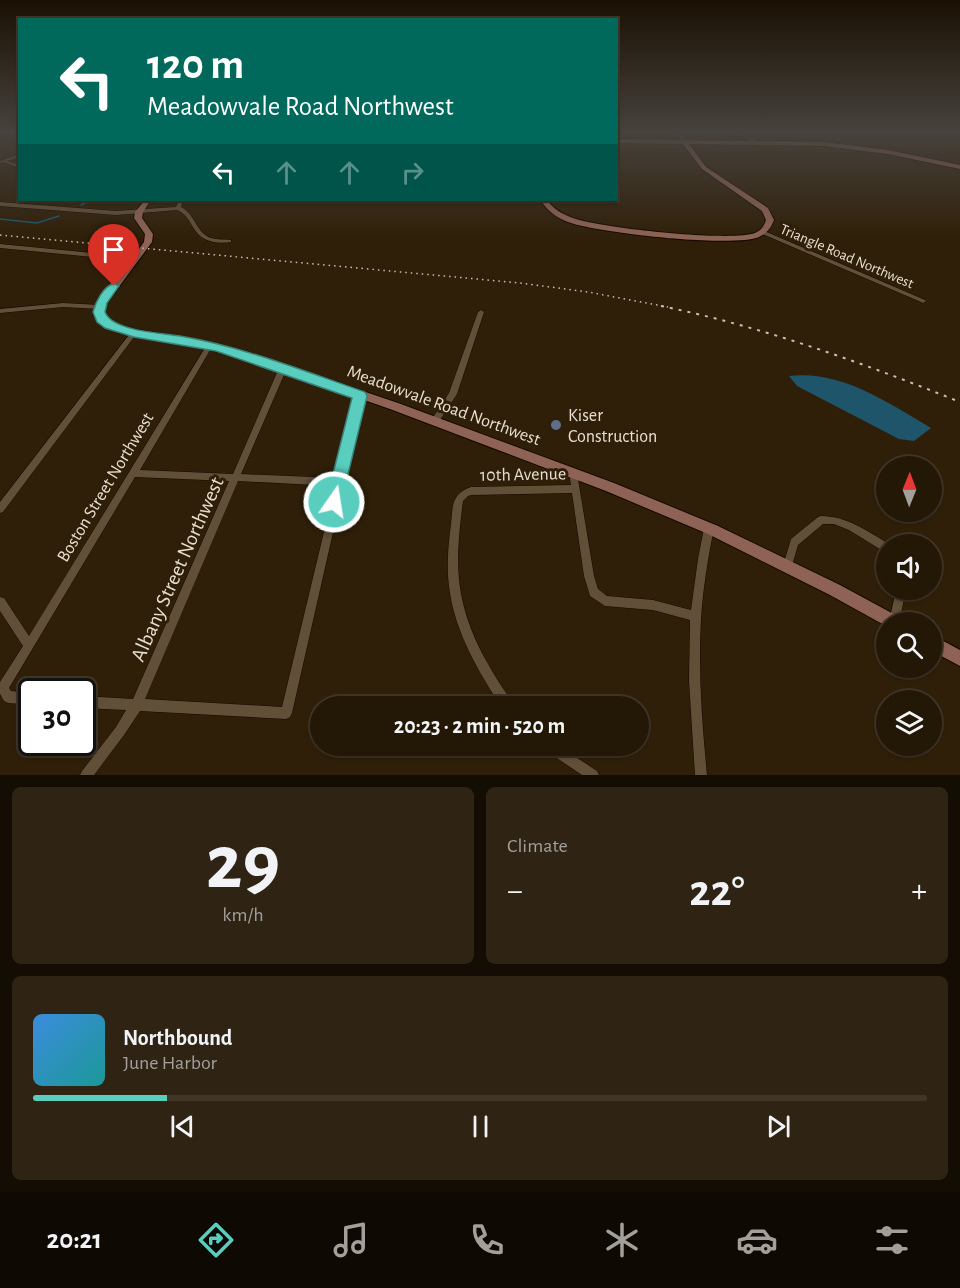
<!DOCTYPE html>
<html lang="en">
<head>
<meta charset="utf-8">
<style>
	body { margin:0; font-family:"Alegreya Sans",sans-serif; background:#2f2414; color:#f1f3f6; height:100vh; display:flex; flex-direction:column; font-size:22px; white-space:nowrap }
	* { box-sizing:border-box; margin:0 }
	p { font-size:20px; color:#a39f9b }
	.icon { flex:none; width:33px; height:33px; fill:none; stroke:currentColor; stroke-width:2; stroke-linecap:round; stroke-linejoin:round }
	.map { position:relative; height:775px; overflow:hidden }
	.side { display:flex; flex-direction:column; gap:12px; padding:12px; background:#130d03; flex:1 }
	.side>* { flex:none }
	.hud { position:absolute; left:18px; top:18px; width:600px; height:183px; border-radius:0px; box-shadow:0 2px 4px #0004,0 0 0 2px #403628; background:#00695c; color:#fff; overflow:hidden }
	.needle { width:39px; rotate:1deg }
	.controls { position:absolute; left:876px; top:456px; display:grid; gap:12px }
	.controls a { display:grid; place-items:center; width:66px; height:66px; border-radius:50%; background:#231706; box-shadow:0 2px 4px #0004,0 0 0 2px #403628; font-size:30px }
	.speed { position:absolute; left:18px; top:678px; display:flex; gap:12px; font-size:30px; font-weight:700; text-align:center }
	.speed>* { display:grid; place-content:center; width:78px; height:78px; border-radius:50%; background:#231706; box-shadow:0 2px 4px #0004,0 0 0 2px #403628; line-height:1 }
	.speed .limit { border:3px solid #111; border-radius:9px; background:#fff; color:#111 }
	.pin { position:absolute; display:grid; place-items:center; width:51px; height:51px; color:#fff; margin:-62px -26px; border-radius:50% 50% 50% 0; rotate:-45deg; box-shadow:0 0 6px #0007 }
	.pin .icon { rotate:45deg }
	.me { position:absolute; width:66px; margin:-33px; rotate:13deg; stroke-linejoin:round; filter:drop-shadow(0 0 4px #0008) }
	.turn { display:flex; align-items:center; gap:21px; height:126px; padding:0 30px; font-size:27px }
	.turn .icon { width:78px; height:78px; stroke-width:2.5 }
	.turn b { display:block; font-size:42px; line-height:51px }
	.lanes { display:flex; align-items:center; height:57px; padding:0 30px; background:#0003; justify-content:center; gap:30px; direction:ltr }
	.lanes .off { opacity:.35 }
	.big { font-size:45px; font-weight:700; line-height:1.1 }
	.side .tile { flex:1; display:flex; flex-direction:column; justify-content:center; gap:9px; min-width:0; padding:0 21px; border-radius:9px; background:#2f2414 }
	.side .dial { align-items:center; gap:0 }
	.dial b { font-size:78px; line-height:1 }
	.song { display:flex; align-items:center; gap:18px }
	.cover { width:72px; height:72px; border-radius:9px; background:linear-gradient(135deg,hsl(210 70% 55%),hsl(180 70% 35%)) }
	.played { height:6px; border-radius:3px; background:linear-gradient(90deg,#59cebe 15%,#403628 15%) }
	.keys { display:flex; justify-content:space-around; direction:ltr }
	.heat { display:flex; justify-content:space-between; align-items:center; font-size:33px; direction:ltr }
	.side .tiles { flex:1; display:grid; gap:12px; grid-template-columns:1fr 1fr }
	.tile:last-child { grid-column:span 2 }
	.trip { position:absolute; left:310px; top:696px; width:339px; height:60px; border-radius:30px; background:#231706; box-shadow:0 2px 4px #0004,0 0 0 2px #403628; font-weight:700; line-height:60px; text-align:center }
	.tab-bar { display:flex; height:96px; justify-content:space-around; align-items:center; background:#0e0902; color:#a39f9b }
	.tab-bar .icon { width:42px; height:42px }
	.tab-bar .selected { color:#59cebe }
	.tab-bar b { font-size:27px; color:#f1f3f6 }
	.map>svg:first-child { display:block }
</style>
</head>
<body>
<div class="map">
<svg width="960" height="775" viewBox="0 0 960 775">
	<rect width="100%" height="100%" fill="#2f1f08"/>
	<path fill="#1f556b" d="M789,376C842,370 888,403 931,428L914,441L899,439L797,386Z"/>
	<g fill="none" stroke-linecap="round" stroke-linejoin="round">
		<g stroke="#1f556b" stroke-width="1.5">
			<polyline points="81,205 91,200"/>
			<polyline points="0,219 37,223 59,216"/>
		</g>
		<defs>
			<g id="street">
				<polygon points="675,132 679,132 687,142 686,143 684,143"/>
				<polygon points="738,132 742,132 757,142 754,143"/>
				<polygon points="20,154 20,157 7,161 20,165 20,168 3,162 0,163 0,161"/>
				<path d="M179,200H183L181,207C196,215 196,233 211,238C218,240 224,239 231,240V242C216,244 201,242 193,227C188,219 186,214 177,210L116,215L0,206V202L116,211L176,207Z"/>
				<polygon points="762,230 925,300 926,301 923,303 921,302 760,233 760,231"/>
				<polygon points="0,244 134,257 137,259 134,261 0,248"/>
				<polygon points="63,303 100,305 103,307 100,309 63,307 0,313 0,309"/>
				<polygon points="481,310 484,312 457,394 438,423 432,423 431,421 432,419 449,393 478,312"/>
				<polygon points="132,331 136,331 137,333 3,512 0,513 0,502"/>
				<path d="M208,343H212L213,345L140,470L233,474L279,368L283,365L287,368L241,474L336,478L356,396L357,394H363L364,396L292,713L290,717L286,719L140,711L124,735L94,775H80L82,771L116,727L126,710L82,708V696L133,699L229,481L135,477L9,688L11,691L32,693V705L8,703L4,701L0,694V682L23,646L0,611V597L4,598L29,636ZM238,481L335,486L282,707L145,699Z"/>
				<path d="M573,469L576,470L577,473L594,576L598,589L607,596L653,600L691,610L698,559L704,528L706,525L709,524L712,525L714,528C708,558 703,588 701,619C698,671 702,723 707,775H695L689,681L690,620L653,610L605,606L590,596L584,576L572,493L471,495L468,496L463,501C455,563 454,598 483,655C489,666 495,676 502,687C506,693 511,699 514,706H501C479,673 456,633 450,593C446,570 448,547 451,524C453,506 451,494 471,487L571,485L569,473L570,470Z"/>
				<path d="M821,516C847,516 867,531 889,544H886V552L883,551L849,530L834,524H823L798,545L791,569L788,571L785,569L783,566L791,539L818,517Z"/>
				<polygon points="896,590 906,590 899,622 889,622"/>
				<polygon points="543,746 559,746 597,771 599,775 582,775 545,750"/>
			</g>
			<g id="secondary">
				<path d="M616,139L824,142L888,150L960,165V169L888,154L824,146L689,144L706,167L768,208L774,220C771,228 767,233 759,237C732,248 598,233 568,222C557,218 546,210 541,200H547C553,209 562,214 573,218C599,228 731,242 755,233C761,231 764,226 766,220L762,211L702,169L683,144L616,143Z"/>
				<polygon points="145,200 151,200 143,212 142,218 153,234 152,242 104,307 104,314 113,323 125,328 193,339 253,354 398,403 614,483 718,526 840,585 899,617 901,622 886,622 886,626 830,595 708,534 606,491 390,409 247,359 193,345 120,333 107,327 94,315 96,307 144,242 145,234 134,218 135,212"/>
				<polygon points="932,635 960,650 960,666 932,651"/>
			</g>
		</defs>
		<use href="#street" stroke="#160800" stroke-width="1"/>
		<use href="#secondary" stroke="#160800" stroke-width="2"/>
		<use href="#street" fill="#614f38" fill-rule="evenodd"/>
		<use href="#secondary" fill="#8e6355" fill-rule="evenodd"/>
		<polyline stroke="#cabfb0" stroke-width="1.5" stroke-dasharray="1.5 4" stroke-linecap="butt" points="0,235 520,283 588,292 668,307"/>
		<path stroke="#cabfb0" stroke-width="2" stroke-dasharray="3 6" stroke-linecap="butt" d="M661,306C764,327 863,363 960,402"/>
	</g>
	<linearGradient id="sky" x2="0" y2="1"><stop stop-color="#1a1104"/><stop offset="0.55" stop-color="#47423d"/><stop offset="1" stop-color="#47423d" stop-opacity="0"/></linearGradient>
	<rect width="960" height="240" fill="url(#sky)"/>
	<path fill="#59cebe" stroke="#3a867c" stroke-width="1.5" d="M114,283L119,286L107,303L105,312C112,331 161,333 180,336C244,347 304,371 365,392L367,396L340,507L334,509L328,507L326,502L352,398L216,351L134,337L105,328L97,322L93,312C96,301 103,287 114,283Z"/>
	<circle fill="#5c6f8a" stroke="#2f1f08" stroke-width="2" cx="556" cy="425" r="6"/>
	<g text-anchor="middle" stroke-width="6" stroke-linejoin="round" paint-order="stroke">
		<g font-size="15" fill="#e8ded1" stroke="#2f1f08">
			<text transform="translate(847 256) rotate(23)" y="5">Triangle Road Northwest</text>
		</g>
		<g font-size="18" fill="#e8ded1" stroke="#2f1f08">
			<text transform="translate(444 405) rotate(20)" y="6">Meadowvale Road Northwest</text>
			<text transform="translate(523 474) rotate(-1)" y="6">10th Avenue</text>
			<text transform="translate(105 487) rotate(-59)" y="6">Boston Street Northwest</text>
		</g>
		<g font-size="18" fill="#e8ded1" stroke="#2f1f08" text-anchor="start">
			<text x="568" y="421">Kiser<tspan x="568" dy="21">Construction</tspan></text>
		</g>
		<g font-size="21" fill="#e8ded1" stroke="#2f1f08">
			<text transform="translate(177 569) rotate(-66)" y="7">Albany Street Northwest</text>
		</g>
	</g>
</svg>
<div class="controls">
<a><svg class="needle" viewBox="-14 -14 28 28"><path d="M0-13l5 13h-10z" fill="#e53935"/><path d="M0 13l5-13h-10z" fill="#a39f9b"/></svg></a>
<a><svg class="icon" aria-label="sound" viewBox="0 0 24 24"><path d="M4 9h4l5-4v14l-5-4H4zM17 9q2 3 0 6"/></svg></a>
<a><svg class="icon" aria-label="search" viewBox="0 0 24 24"><circle cx="10" cy="10" r="6"/><path d="M15 15l6 6"/></svg></a>
<a><svg class="icon" aria-label="layers" viewBox="0 0 24 24"><path d="M12 4l9 5-9 5-9-5zM3 14l9 5 9-5"/></svg></a>
</div>
<div class="speed"><div class="limit">30</div></div>
<div class="pin" style="left:114px;top:286px;background:#d93025"><svg class="icon" aria-label="arrive" viewBox="0 0 24 24"><path d="M6 21V4h12l-3 4 3 4H6"/></svg></div>
<svg class="me" style="left:334px;top:502px" viewBox="-20 -20 40 40"><circle r="17" fill="#59cebe" stroke="#fff" stroke-width="3"/><path d="M0-11L8 9 0 5-8 9z" fill="#fff"/></svg>
<div class="trip">20:23 · 2 min · 520 m</div>
<div class="hud">
<div class="turn"><svg class="icon" aria-label="left" viewBox="0 0 24 24"><path d="M17 20v-9H6M10 6l-5 5 5 5"/></svg><div><b>120 m</b>Meadowvale Road Northwest</div></div>
<div class="lanes"><svg class="icon" aria-label="left" viewBox="0 0 24 24"><path d="M17 20v-9H6M10 6l-5 5 5 5"/></svg><svg class="icon off" aria-label="ahead" viewBox="0 0 24 24"><path d="M12 20V5M6 11l6-6 6 6"/></svg><svg class="icon off" aria-label="ahead" viewBox="0 0 24 24"><path d="M12 20V5M6 11l6-6 6 6"/></svg><svg class="icon off" aria-label="right" viewBox="0 0 24 24"><path d="M7 20v-9h11M14 6l5 5-5 5"/></svg></div>
</div>
</div>
<section class="side">
<div class="tiles">
<div class="tile dial"><b>29</b><p>km/h</p></div>
<div class="tile"><p>Climate</p>
<div class="heat"><a>−</a><b class="big">22°</b><a>+</a></div>
</div>
<div class="tile">
<div class="song"><i class="cover"></i><div><b>Northbound</b><p>June Harbor</p></div></div>
<div class="played"></div>
<div class="keys"><svg class="icon" aria-label="previous" viewBox="0 0 24 24"><path d="M18 5L8 12l10 7zM5 5v14"/></svg><svg class="icon" aria-label="pause" viewBox="0 0 24 24"><path d="M8 5v14M16 5v14"/></svg><svg class="icon" aria-label="next" viewBox="0 0 24 24"><path d="M6 5l10 7-10 7zM19 5v14"/></svg></div>
</div>
</div>
</section>
<nav class="tab-bar">
<b>20:21</b>
<svg class="icon selected" aria-label="directions" viewBox="0 0 24 24"><path d="M12 3l9 9-9 9-9-9zM9 14v-3h6M13 9l2 2-2 2"/></svg>
<svg class="icon" aria-label="music" viewBox="0 0 24 24"><path d="M9 18V5l10-2v13"/><circle cx="6" cy="18" r="3"/><circle cx="16" cy="16" r="3"/></svg>
<svg class="icon" aria-label="phone" viewBox="0 0 24 24"><path d="M5 4h4l2 5-3 2q2 4 5 5l2-3 5 2v4C11 20 4 13 5 4z"/></svg>
<svg class="icon" aria-label="climate" viewBox="0 0 24 24"><path d="M12 3v18M4 7l16 10M4 17L20 7"/></svg>
<svg class="icon" aria-label="car" viewBox="0 0 24 24"><path d="M5 17H2v-5l4-1 3-4h7l3 4 3 1v5h-3M9 17h6M6 11h13"/><circle cx="7" cy="17" r="2"/><circle cx="17" cy="17" r="2"/></svg>
<svg class="icon" aria-label="filters" viewBox="0 0 24 24"><path d="M4 7h16M4 17h16"/><circle cx="9" cy="7" r="2"/><circle cx="15" cy="17" r="2"/></svg>
</nav>
</body>
</html>
